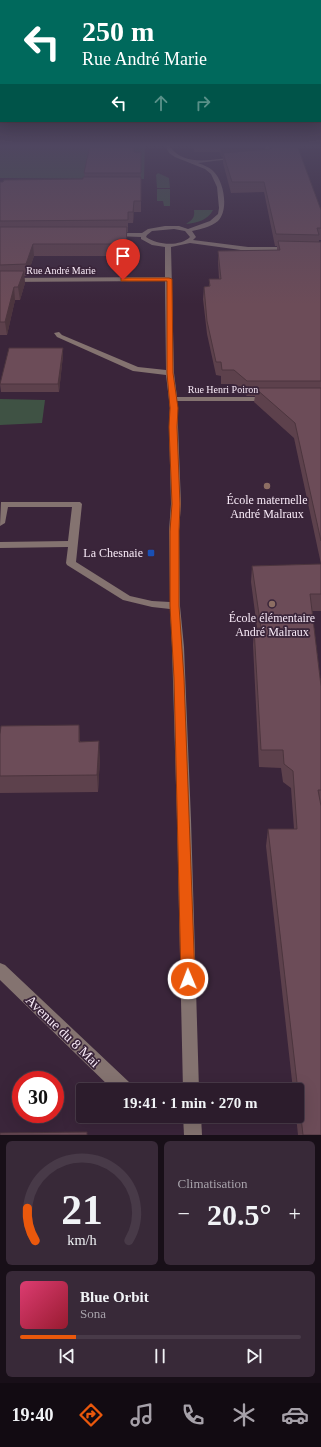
<!DOCTYPE html>
<html lang="fr">
<head>
<meta charset="utf-8">
<style>
	body { margin:0; font-family:"Times New Roman",serif; background:#382938; color:#f1f3f6; height:100vh; display:flex; flex-direction:column; font-size:15px; white-space:nowrap }
	* { box-sizing:border-box; margin:0 }
	p { font-size:13px; color:#a6a1a9 }
	.icon { flex:none; width:22px; height:22px; fill:none; stroke:currentColor; stroke-width:2; stroke-linecap:round; stroke-linejoin:round }
	.map { position:relative; height:1135px; overflow:hidden }
	.side { display:flex; flex-direction:column; gap:6px; padding:6px; background:#180f18; flex:1 }
	.side>* { flex:none }
	.top-card { position:absolute; left:0px; top:0px; width:321px; height:122px; box-shadow:0 4px 16px #0002,0 0 0 1px #483a48; background:#00695c; color:#fff; overflow:hidden }
	.speed { position:absolute; left:12px; top:1071px; display:flex; gap:8px; font-size:20px; font-weight:700; text-align:center }
	.speed>* { display:grid; place-content:center; width:52px; height:52px; border-radius:50%; background:#2c1c2c; box-shadow:0 4px 16px #0002,0 0 0 1px #483a48; line-height:1 }
	.speed .limit { border:6px solid #d22; background:#fff; color:#111 }
	.pin { position:absolute; display:grid; place-items:center; width:34px; height:34px; color:#fff; margin:-41px -17px; border-radius:50% 50% 50% 0; rotate:-45deg; box-shadow:0 0 4px #0007 }
	.pin .icon { rotate:45deg }
	.me { position:absolute; width:44px; margin:-22px; rotate:359deg; stroke-linejoin:round; filter:drop-shadow(0 0 3px #0008) }
	.turn { display:flex; align-items:center; gap:14px; height:84px; padding:0 16px; font-size:18px }
	.turn .icon { width:52px; height:52px; stroke-width:2.5 }
	.turn b { display:block; font-size:28px; line-height:34px }
	.lanes { display:flex; align-items:center; height:38px; padding:0 16px; background:#0003; justify-content:center; gap:20px; direction:ltr }
	.lanes .off { opacity:.35 }
	.big { font-size:30px; font-weight:700; line-height:1.1 }
	.side .card { flex:1; display:flex; flex-direction:column; justify-content:center; gap:6px; min-width:0; padding:0 14px; border-radius:6px; background:#382938 }
	.side .dial { align-items:center; gap:0 }
	.dial svg { height:104px; overflow:visible; fill:none; stroke:#483a48; stroke-width:7; stroke-linecap:round; text-anchor:middle }
	.dial text { fill:#f1f3f6; stroke:none }
	.song { display:flex; align-items:center; gap:12px }
	.cover { width:48px; height:48px; border-radius:6px; background:linear-gradient(135deg,hsl(340 70% 55%),hsl(350 70% 35%)) }
	.played { height:4px; border-radius:2px; background:linear-gradient(90deg,#ea580c 20%,#483a48 20%) }
	.keys { display:flex; justify-content:space-around; direction:ltr }
	.heat { display:flex; justify-content:space-between; align-items:center; font-size:22px; direction:ltr }
	.side .tiles { flex:1; display:grid; gap:6px; grid-template-columns:1fr 1fr }
	.card:last-child { grid-column:span 2 }
	.trip { position:absolute; left:76px; top:1083px; width:228px; height:40px; border-radius:4px; background:#2c1c2c; box-shadow:0 4px 16px #0002,0 0 0 1px #483a48; font-weight:700; line-height:40px; text-align:center }
	.dock { display:flex; height:64px; justify-content:space-around; align-items:center; background:#120b12; color:#a6a1a9 }
	.dock .icon { width:28px; height:28px }
	.dock .current { color:#ea580c }
	.dock b { font-size:18px; color:#f1f3f6 }
	.map>svg:first-child { display:block }
</style>
</head>
<body>
<div class="map">
<svg width="321" height="1135" viewBox="0 0 321 1135">
	<rect width="100%" height="100%" fill="#3a253a"/>
	<g fill="#3f5244">
		<polygon points="0,145 145,145 144,179 0,178"/>
		<polygon points="158,173 169,178 170,188 157,188 156,175"/>
		<polygon points="157,189 170,189 170,206 164,206 163,201 157,201"/>
		<path d="M194,210H213C208,220 197,223 186,224C192,220 195,218 194,210Z"/>
		<polygon points="0,399 45,400 42,423 0,425"/>
	</g>
	<g fill="none" stroke-linecap="round" stroke-linejoin="round">
		<g fill="#847370" fill-rule="evenodd">
			<path d="M165,145H169C183,168 214,159 236,157L238,158L198,163C203,165 210,167 214,172C224,182 229,210 218,221C211,227 201,229 192,231L196,237L193,240L248,247H291L294,249L291,251H248L190,243L171,247L174,373L177,397H267L271,399L267,401H177L181,504L179,531L180,606L184,647L191,820L199,1090H183L177,820L172,647L170,609L152,607L123,600L67,565L66,563L68,547L0,548V542L68,541L72,507H8L5,523L0,526L1,502H80L82,504L76,562L130,596L152,601L170,602L169,531L171,504L169,427L170,408L166,375L133,371L57,337L54,333L59,332L62,335L138,367L166,370L165,281L0,282V278L165,277V247L152,245L141,239V237L115,236L113,235V233H142L148,229L165,226H179L188,229L210,221L218,214L219,208L217,187L211,174L205,169L175,157L169,153ZM174,229L185,231L190,237C180,247 157,245 146,237L147,235L152,231Z"/>
			<polygon points="265,145 269,145 271,158 262,157 266,156"/>
			<polygon points="0,963 5,965 129,1082 133,1084 135,1090 113,1090 0,980"/>
			<polygon points="183,1116 201,1116 202,1135 184,1135"/>
		</g>
	</g>
	<g fill="#5d414c">
		<polygon points="194,145 265,145 265,150 270,149 271,149 270,145 297,145 321,210 321,240 319,240 319,242 321,242 321,611 312,611 321,686 321,1135 298,1135 296,1116 297,1116 297,1090 293,1090 266,846 268,829 294,829 291,788 283,782 281,768 259,767 253,645 254,628 257,628 251,582 252,566 321,564 294,438 254,402 255,396 247,396 233,384 221,384 221,376 216,375 207,334 203,299 204,287 209,286 209,279 219,279 218,262 218,251 277,250 277,246 275,246 264,192 231,193 223,163 223,157 221,157 220,152 194,152"/>
		<polygon points="135,152 141,173 141,212 134,212 133,223 128,223 128,232 127,232 126,256 34,256 27,276 24,276 25,283 20,300 15,300 7,335 0,335 0,182 83,179 85,177 84,173"/>
		<polygon points="63,348 63,355 59,392 1,392 0,384"/>
		<polygon points="79,725 80,741 100,758 98,792 0,793 0,734"/>
	</g>
	<g fill="#4c353e">
		<polygon points="257,145 265,145 264,155 223,153 223,157 221,157 221,148"/>
		<polygon points="134,201 134,212 133,223 133,212"/>
		<polygon points="127,227 127,238 126,256 126,244"/>
		<polygon points="33,244 34,256 27,276 26,264"/>
		<polygon points="24,271 25,283 20,300 18,287"/>
		<polygon points="14,287 15,300 7,335 5,322"/>
		<polygon points="63,348 63,355 59,392 58,384"/>
		<polygon points="79,725 80,742 79,742"/>
		<polygon points="99,741 100,758 98,792 97,775"/>
	</g>
	<g fill="#6c4c58" stroke="#4c353e">
		<polygon points="90,145 135,145 134,152 141,152 141,173 84,173"/>
		<polygon points="221,145 257,145 221,148"/>
		<polygon points="273,145 297,145 321,210 321,228 317,228 319,235 276,234 264,182 232,182 223,153 270,149 273,147"/>
		<polygon points="83,177 141,177 141,201 134,201 133,212 128,212 128,220 0,221 0,182 3,182 4,180 83,179"/>
		<polygon points="0,227 127,227 126,244 33,244 26,264 0,265"/>
		<polygon points="278,241 321,242 321,381 247,381 234,370 222,370 221,362 216,362 207,321 204,287 210,286 209,279 221,279 218,251 280,250"/>
		<polygon points="0,271 24,271 18,287 14,287 5,322 0,322"/>
		<polygon points="9,348 63,348 58,384 0,384"/>
		<polygon points="255,388 321,388 321,541 295,423"/>
		<polygon points="321,564 321,594 310,594 321,686 321,790 318,790 321,806 321,1135 303,1135 268,829 297,829 293,771 284,764 283,750 261,750 254,628 261,628 252,566"/>
		<polygon points="79,725 79,742 99,741 97,775 0,776 0,734 1,726"/>
		<polygon points="87,1132 87,1135 0,1135 0,1133"/>
	</g>
	<linearGradient id="sky" x2="0" y2="1"><stop stop-color="#201420"/><stop offset="0.48" stop-color="#4f4660"/><stop offset="1" stop-color="#4f4660" stop-opacity="0"/></linearGradient>
	<rect width="321" height="304" fill="url(#sky)"/>
	<polygon fill="#ea580c" stroke="#983908" points="121,278 169,278 172,279 173,373 178,408 177,427 180,504 179,531 179,606 184,678 195,979 193,983 188,985 183,983 181,979 174,678 170,606 170,531 172,504 169,427 170,408 167,373 167,281 121,281"/>
	<g fill="#8d6e63" stroke="#3a253a" stroke-width="1.5">
		<circle cx="267" cy="486" r="4"/>
		<circle cx="272" cy="604" r="4"/>
	</g>
	<rect fill="#1a4fb4" stroke="#3a253a" stroke-width="1.5" x="147" y="549" width="8" height="8" rx="2"/>
	<g text-anchor="middle" stroke-width="3.5" stroke-linejoin="round" paint-order="stroke">
		<g font-size="10" fill="#f8eaf7" stroke="#3a253a">
			<text x="61" y="274">Rue André Marie</text>
			<text x="223" y="393">Rue Henri Poiron</text>
		</g>
		<g font-size="12" fill="#f8eaf7" stroke="#3a253a">
			<text x="267" y="504">École maternelle<tspan x="267" dy="14">André Malraux</tspan></text>
			<text x="143" y="557" text-anchor="end">La Chesnaie</text>
			<text x="272" y="622">École élémentaire<tspan x="272" dy="14">André Malraux</tspan></text>
		</g>
		<g font-size="14" fill="#f8eaf7" stroke="#3a253a">
			<text transform="translate(63 1031) rotate(44)" y="5">Avenue du 8 Mai</text>
		</g>
	</g>
</svg>
<div class="speed"><div class="limit">30</div></div>
<div class="pin" style="left:123px;top:280px;background:#d93025"><svg class="icon" aria-label="arrive" viewBox="0 0 24 24"><path d="M6 21V4h12l-3 4 3 4H6"/></svg></div>
<svg class="me" style="left:188px;top:979px" viewBox="-20 -20 40 40"><circle r="17" fill="#ea580c" stroke="#fff" stroke-width="3"/><path d="M0-11L8 9 0 5-8 9z" fill="#fff"/></svg>
<div class="trip">19:41 · 1 min · 270 m</div>
<div class="top-card">
<div class="turn"><svg class="icon" aria-label="left" viewBox="0 0 24 24"><path d="M17 20v-9H6M10 6l-5 5 5 5"/></svg><div><b>250 m</b>Rue André Marie</div></div>
<div class="lanes"><svg class="icon" aria-label="left" viewBox="0 0 24 24"><path d="M17 20v-9H6M10 6l-5 5 5 5"/></svg><svg class="icon off" aria-label="ahead" viewBox="0 0 24 24"><path d="M12 20V5M6 11l6-6 6 6"/></svg><svg class="icon off" aria-label="right" viewBox="0 0 24 24"><path d="M7 20v-9h11M14 6l5 5-5 5"/></svg></div>
</div>
</div>
<section class="side">
<div class="tiles">
<div class="card dial"><svg viewBox="0 0 100 80">
<path d="M14 69A42 42 0 1 1 86 69"/>
<path d="M14 69A42 42 0 0 1 8 44" stroke="#ea580c"/>
<text x="50" y="56" font-size="32" font-weight="700">21</text>
<text x="50" y="72" font-size="11">km/h</text>
</svg></div>
<div class="card"><p>Climatisation</p>
<div class="heat"><a>−</a><b class="big">20.5°</b><a>+</a></div>
</div>
<div class="card">
<div class="song"><i class="cover"></i><div><b>Blue Orbit</b><p>Sona</p></div></div>
<div class="played"></div>
<div class="keys"><svg class="icon" aria-label="previous" viewBox="0 0 24 24"><path d="M18 5L8 12l10 7zM5 5v14"/></svg><svg class="icon" aria-label="pause" viewBox="0 0 24 24"><path d="M8 5v14M16 5v14"/></svg><svg class="icon" aria-label="next" viewBox="0 0 24 24"><path d="M6 5l10 7-10 7zM19 5v14"/></svg></div>
</div>
</div>
</section>
<nav class="dock">
<b>19:40</b>
<svg class="icon current" aria-label="directions" viewBox="0 0 24 24"><path d="M12 3l9 9-9 9-9-9zM9 14v-3h6M13 9l2 2-2 2"/></svg>
<svg class="icon" aria-label="music" viewBox="0 0 24 24"><path d="M9 18V5l10-2v13"/><circle cx="6" cy="18" r="3"/><circle cx="16" cy="16" r="3"/></svg>
<svg class="icon" aria-label="phone" viewBox="0 0 24 24"><path d="M5 4h4l2 5-3 2q2 4 5 5l2-3 5 2v4C11 20 4 13 5 4z"/></svg>
<svg class="icon" aria-label="climate" viewBox="0 0 24 24"><path d="M12 3v18M4 7l16 10M4 17L20 7"/></svg>
<svg class="icon" aria-label="car" viewBox="0 0 24 24"><path d="M5 17H2v-5l4-1 3-4h7l3 4 3 1v5h-3M9 17h6M6 11h13"/><circle cx="7" cy="17" r="2"/><circle cx="17" cy="17" r="2"/></svg>
</nav>
</body>
</html>
